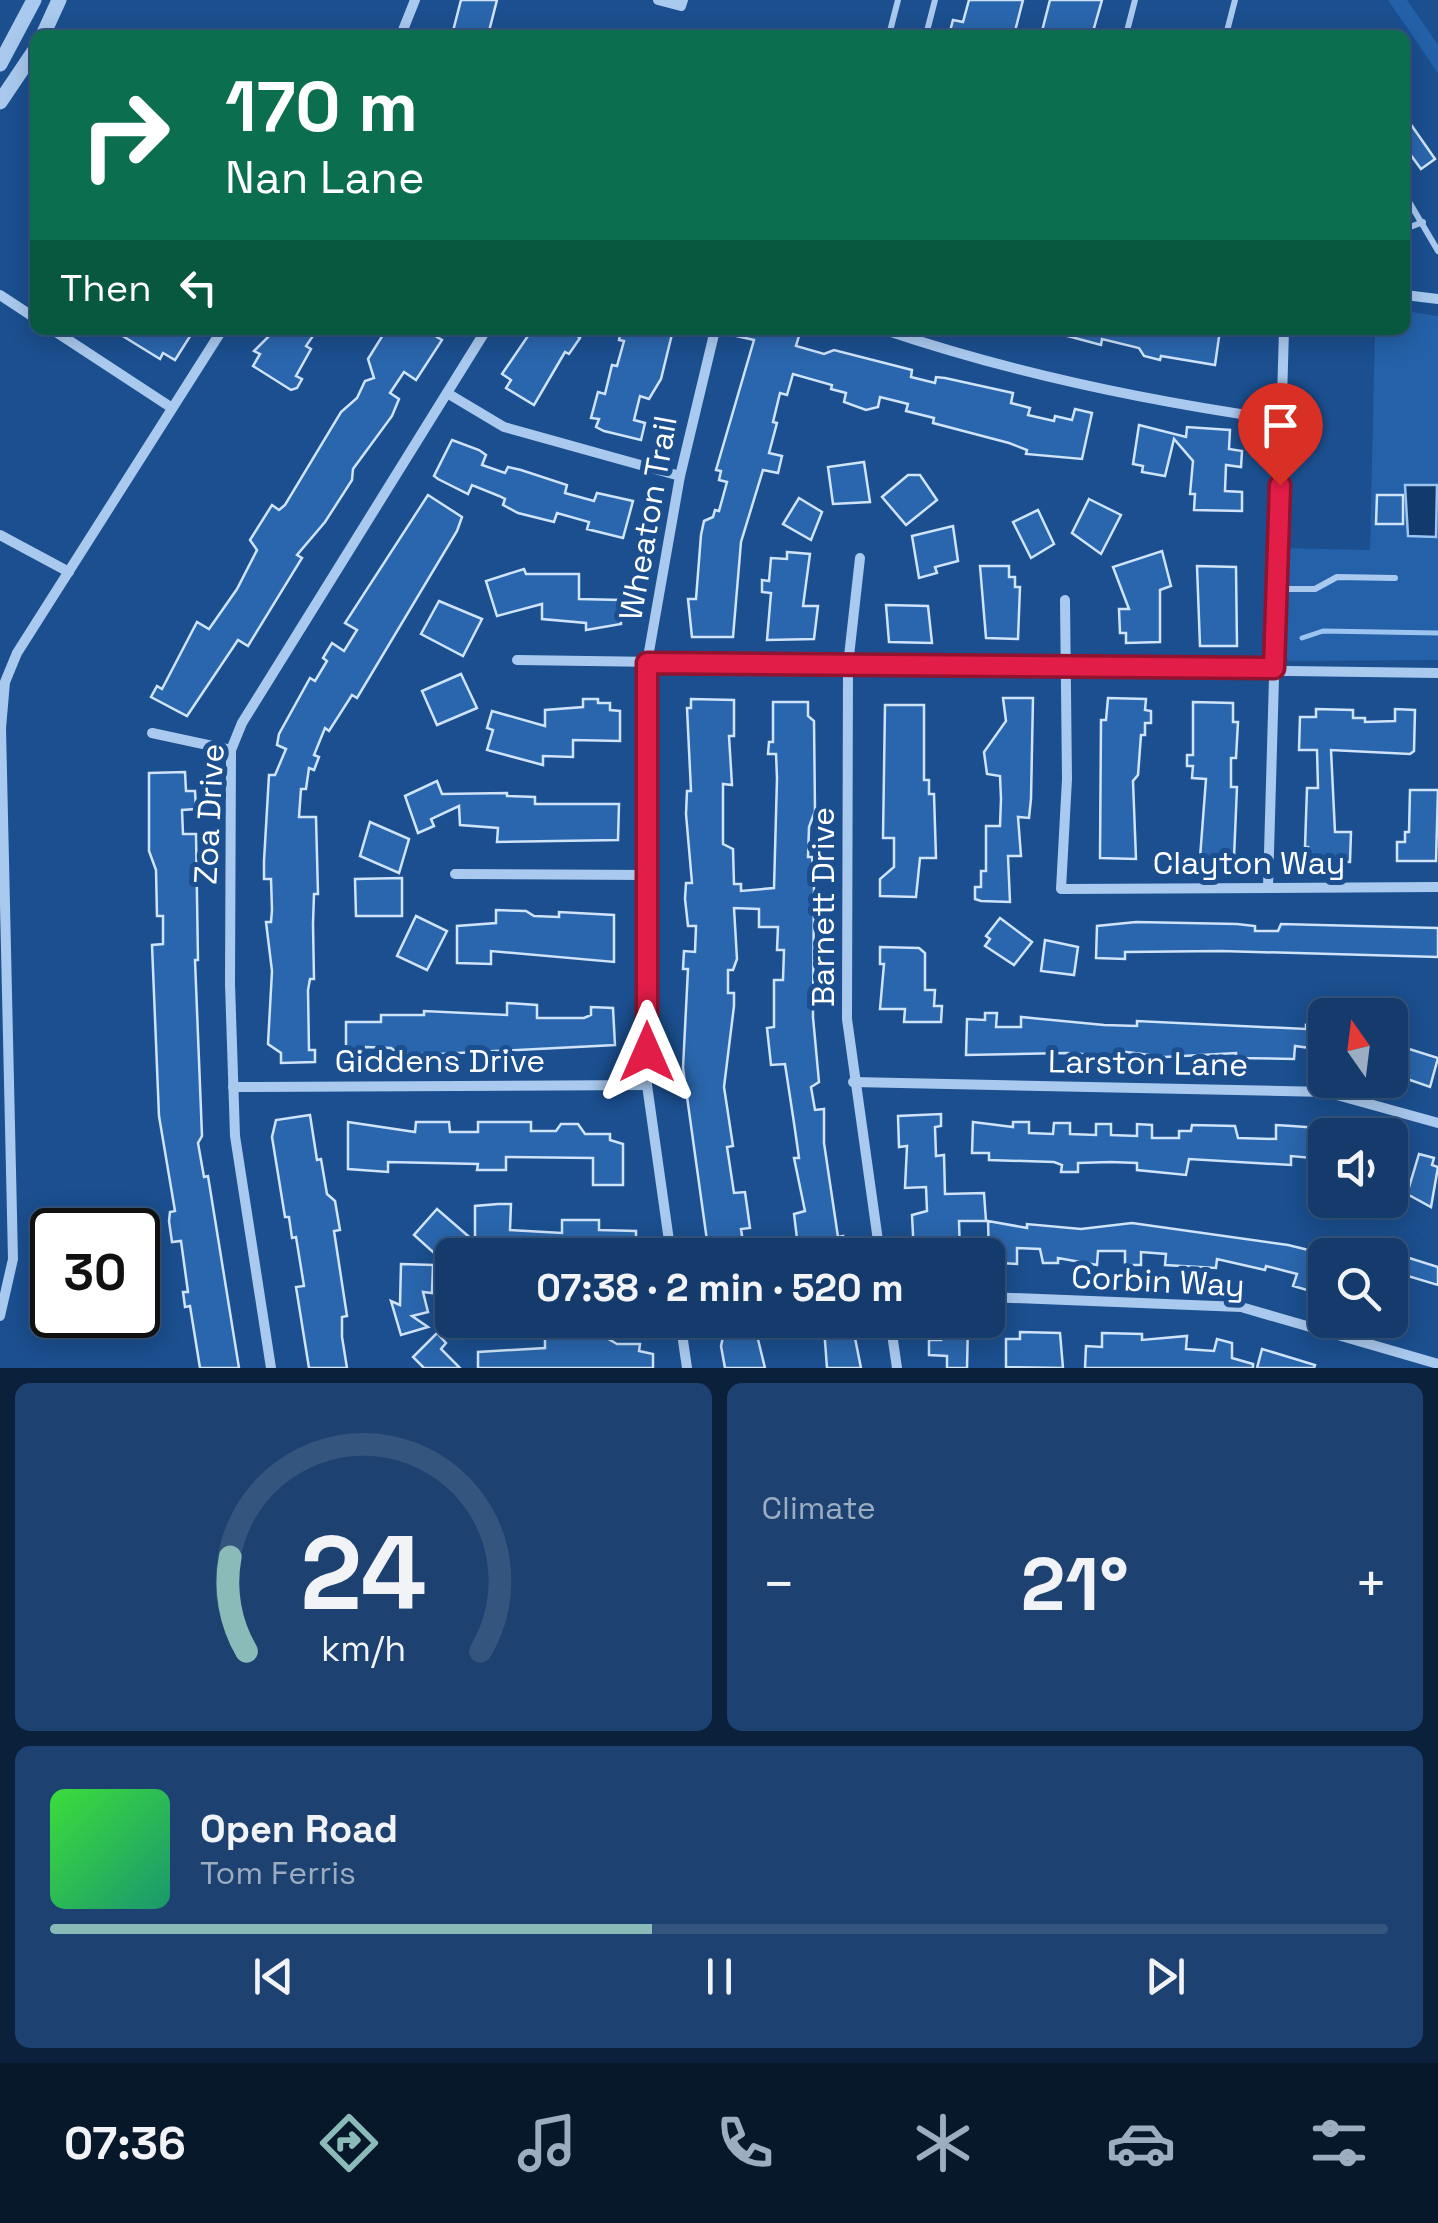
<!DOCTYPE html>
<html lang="en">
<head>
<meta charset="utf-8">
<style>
	body { margin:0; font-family:"Space Grotesk",sans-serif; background:#1d4271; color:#f1f3f6; height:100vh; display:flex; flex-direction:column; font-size:38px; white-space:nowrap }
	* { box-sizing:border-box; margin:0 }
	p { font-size:32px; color:#9dadc1 }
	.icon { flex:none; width:55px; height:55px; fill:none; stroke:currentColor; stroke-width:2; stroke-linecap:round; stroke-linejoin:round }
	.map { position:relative; height:1368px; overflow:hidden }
	.panel { display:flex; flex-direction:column; gap:15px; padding:15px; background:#0b203b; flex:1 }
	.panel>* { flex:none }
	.top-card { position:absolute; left:30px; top:30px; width:1380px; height:305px; border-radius:15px; box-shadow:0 5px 25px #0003,0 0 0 2px #33557e; background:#0b6e4f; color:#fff; overflow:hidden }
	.needle { width:65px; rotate:346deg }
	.buttons { position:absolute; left:1308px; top:998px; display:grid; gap:20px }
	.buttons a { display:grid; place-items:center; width:100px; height:100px; border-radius:15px; background:#143b6b; box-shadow:0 5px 25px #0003,0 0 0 2px #33557e; font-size:50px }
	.speed { position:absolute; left:30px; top:1208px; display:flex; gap:20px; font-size:50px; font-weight:700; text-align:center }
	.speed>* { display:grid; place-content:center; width:130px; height:130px; border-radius:50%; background:#143b6b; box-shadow:0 5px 25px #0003,0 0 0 2px #33557e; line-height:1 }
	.speed .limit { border:5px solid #111; border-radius:15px; background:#fff; color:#111 }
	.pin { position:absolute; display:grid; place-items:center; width:85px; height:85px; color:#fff; margin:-102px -42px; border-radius:50% 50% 50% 0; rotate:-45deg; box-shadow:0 0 10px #0007 }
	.pin .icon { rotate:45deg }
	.me { position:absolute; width:110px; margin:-55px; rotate:0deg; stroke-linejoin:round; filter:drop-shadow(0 0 8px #0008) }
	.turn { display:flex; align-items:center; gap:35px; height:210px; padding:0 30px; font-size:45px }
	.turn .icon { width:130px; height:130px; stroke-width:2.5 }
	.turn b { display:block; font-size:70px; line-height:85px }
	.then { display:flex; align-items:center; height:95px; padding:0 30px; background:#0003; gap:20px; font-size:38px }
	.big { font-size:75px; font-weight:700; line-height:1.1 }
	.panel .widget { flex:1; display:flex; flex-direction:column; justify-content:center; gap:15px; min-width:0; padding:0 35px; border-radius:15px; background:#1d4271 }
	.panel .dial { align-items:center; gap:0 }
	.dial svg { height:260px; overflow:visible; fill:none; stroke:#33557e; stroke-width:7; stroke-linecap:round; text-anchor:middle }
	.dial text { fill:#f1f3f6; stroke:none }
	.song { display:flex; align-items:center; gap:30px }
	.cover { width:120px; height:120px; border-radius:15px; background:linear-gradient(135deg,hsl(120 70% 55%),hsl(160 70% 35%)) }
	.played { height:10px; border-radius:5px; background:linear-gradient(90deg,#8bbbb9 45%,#33557e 45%) }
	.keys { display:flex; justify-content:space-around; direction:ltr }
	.heat { display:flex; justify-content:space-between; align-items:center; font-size:55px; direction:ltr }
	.panel .tiles { flex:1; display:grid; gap:15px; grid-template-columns:1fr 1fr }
	.widget:last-child { grid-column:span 2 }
	.trip { position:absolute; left:435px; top:1238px; width:570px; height:100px; border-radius:15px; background:#143b6b; box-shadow:0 5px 25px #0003,0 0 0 2px #33557e; font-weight:700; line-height:100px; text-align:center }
	.dock { display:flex; height:160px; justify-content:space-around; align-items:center; background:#08182b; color:#9dadc1 }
	.dock .icon { width:70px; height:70px }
	.dock .current { color:#8bbbb9 }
	.dock b { font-size:45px; color:#f1f3f6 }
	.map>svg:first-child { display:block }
</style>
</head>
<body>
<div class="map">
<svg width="1438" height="1368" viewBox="0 0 1438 1368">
	<rect width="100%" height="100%" fill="#1b4f8f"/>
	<g fill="#2461a8">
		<polygon points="1388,0 1407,0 1438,45 1438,73"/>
		<polygon points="1405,311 1438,316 1438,660 1289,661 1280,649 1281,548 1370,550 1375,330 1405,330"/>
	</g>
	<polygon fill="#123a6d" stroke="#9cc4f0" stroke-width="2.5" points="1405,485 1437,485 1436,537 1408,536"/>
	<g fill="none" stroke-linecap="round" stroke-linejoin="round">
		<polyline stroke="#9cc4f0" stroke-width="5" points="1302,638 1323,631 1438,633"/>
	</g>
	<g fill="#2a66ad" stroke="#cfe3fa" stroke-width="2.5">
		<polygon points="461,0 497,0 488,35 452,35"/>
		<polygon points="969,0 1023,0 1014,35 949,35 953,20 963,22"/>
		<polygon points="1050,0 1102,0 1092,35 1041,35"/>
		<polygon points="1405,116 1435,159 1421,169 1405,147"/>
		<polygon points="113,330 194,330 175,360 163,353 160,359"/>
		<polygon points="275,330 317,330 306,346 311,349 296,376 302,379 297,388 291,390 253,366 260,354 254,351"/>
		<polygon points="386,330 442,330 437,337 442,340 416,380 404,372 390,393 399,399 392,416 353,469 352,480 325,522 297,555 302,558 248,646 238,640 187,716 151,697 157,686 162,689 197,622 209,629 237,589 257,550 250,540 272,505 279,510 285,505 341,412 357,398 365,381 374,378 368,359"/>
		<polygon points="532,330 579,330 576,335 580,338 569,354 565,352 534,405 506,388 511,380 502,374"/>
		<polygon points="621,330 673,330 661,379 649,399 640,396 634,420 645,423 641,440 604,431 596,427 599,419 591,418 598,392 605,394 612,365 617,366 624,341 619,340"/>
		<polygon points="732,330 773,330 799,336 796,346 824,354 834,350 912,370 911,377 935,383 936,377 945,378 1013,393 1011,403 1030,408 1028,415 1054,421 1055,416 1072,420 1075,409 1092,413 1082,459 1026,454 1027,450 1009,443 933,423 934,418 906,411 908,404 880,397 878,407 866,410 844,402 846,393 831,389 832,385 793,374 787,395 780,393 773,422 777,423 769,453 782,456 778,473 763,470 741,542 733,637 692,637 688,599 696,599 701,535 704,521 713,517 715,510 719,511 727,482 719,480 721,471 716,470 754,340 732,335"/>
		<polygon points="1060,330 1220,330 1215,365 1161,356 1160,360 1144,356 1139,348 1102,339 1101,345 1060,334"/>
		<polygon points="1139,425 1186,437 1187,427 1230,430 1229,449 1242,451 1241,467 1226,465 1225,491 1242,492 1242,511 1194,510 1195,494 1190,494 1193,461 1174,439 1165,476 1142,472 1143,466 1133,464"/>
		<polygon points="452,440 479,450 486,455 482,465 505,473 508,467 521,470 567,485 565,493 594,501 597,493 633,501 623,538 587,529 589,522 557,513 554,522 518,513 503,505 505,499 499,496 472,485 468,494 438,479 434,476"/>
		<polygon points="864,462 870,502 833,504 828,467"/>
		<polygon points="908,475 920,475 937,500 906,525 882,497"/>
		<polygon points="428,495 462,517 457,531 357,698 352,695 329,731 325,728 314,755 319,757 314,770 309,768 306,789 301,789 299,817 316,817 318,894 314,894 313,924 314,979 310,979 308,990 309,1050 315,1050 315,1062 281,1063 281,1053 268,1044 272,971 266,922 271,922 272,910 271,879 264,879 264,861 269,775 275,775 286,749 277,745 279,734 310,678 315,681 327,661 323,658 332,643 344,651 357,630 345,623"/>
		<polygon points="1377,495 1403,495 1403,524 1376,524"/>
		<polygon points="799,498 822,512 811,540 783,524"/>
		<polygon points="1089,499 1121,515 1101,554 1072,533"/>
		<polygon points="1038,510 1054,544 1031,558 1013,522"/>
		<polygon points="953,526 958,561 935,567 937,573 919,578 912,536"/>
		<polygon points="1162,551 1171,586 1160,590 1160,642 1126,643 1126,633 1120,633 1119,609 1129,609 1113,567"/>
		<polygon points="787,552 810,554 803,606 818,606 814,639 767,640 771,593 762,592 762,580 769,581 771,558 787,559"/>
		<polygon points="980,566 1009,566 1009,577 1015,577 1015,587 1020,587 1018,639 986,638"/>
		<polygon points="1197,566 1236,567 1237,646 1200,646"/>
		<polygon points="524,569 526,574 579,574 579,599 621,600 621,624 586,630 586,623 542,619 542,604 497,616 486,581"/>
		<polygon points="439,601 482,619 463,656 421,634"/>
		<polygon points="886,605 928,606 932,643 889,642"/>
		<polygon points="461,674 477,708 437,725 422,691"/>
		<polygon points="1003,698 1033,698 1031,799 1029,818 1018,817 1021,856 1008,856 1010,902 981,901 975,899 975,887 981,887 981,871 986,871 986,826 1000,826 1001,799 1000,776 987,774 984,752 1006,721"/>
		<polygon points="1108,698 1146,699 1145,710 1151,711 1151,723 1145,723 1145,735 1141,735 1138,775 1133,781 1136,859 1100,858 1101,720 1106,720"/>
		<polygon points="583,699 598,699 598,703 610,703 610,710 620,711 620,741 573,740 573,757 543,756 543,765 487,750 493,730 487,728 492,711 545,726 545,710 583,707"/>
		<polygon points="691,699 734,700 734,736 729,736 732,785 723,784 723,844 733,849 734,884 741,884 741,891 774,888 777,778 776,754 768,754 769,742 773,742 773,702 808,702 808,716 814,721 815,811 809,827 808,857 812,857 814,884 813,1017 819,1082 811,1087 815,1110 824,1109 824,1143 838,1237 843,1236 842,1255 799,1255 794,1214 805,1211 794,1158 799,1158 794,1123 785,1064 771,1065 767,1028 774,1027 774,980 783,980 784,950 777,950 778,927 759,927 759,909 734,908 737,959 733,970 728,970 728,993 734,993 734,1006 724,1087 733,1146 727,1147 734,1193 745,1192 750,1228 741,1229 745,1255 709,1255 683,1068 688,969 683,969 684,951 695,952 696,926 688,926 685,899 686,883 692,883 686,814 687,791 691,791 687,708 691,708"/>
		<polygon points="1193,702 1233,703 1233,722 1238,722 1236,758 1231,758 1231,787 1237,787 1234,858 1200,858 1206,779 1192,778 1193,766 1187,766 1187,755 1193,755"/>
		<polygon points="885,705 924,705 924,780 929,780 929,794 934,794 936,858 920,858 916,897 880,896 880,879 894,867 894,838 883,838"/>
		<polygon points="1316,709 1353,710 1353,718 1365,718 1365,722 1395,721 1395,709 1415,710 1414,751 1410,754 1331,750 1335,832 1351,832 1350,862 1308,861 1308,847 1305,847 1307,788 1318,788 1317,750 1299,750 1300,717 1316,717"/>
		<polygon points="185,772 186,791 195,791 196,809 182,810 183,834 196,834 198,960 195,960 202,1136 198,1143 204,1177 208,1176 239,1368 200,1368 190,1306 185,1307 183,1292 188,1292 181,1241 172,1242 169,1221 170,1212 175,1211 159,1116 152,945 163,944 163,916 157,916 156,870 149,851 149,773"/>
		<polygon points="437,781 442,794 507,793 507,796 535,797 535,804 619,804 618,840 497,842 498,828 460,825 459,806 431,819 434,826 418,833 405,796"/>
		<polygon points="1410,790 1438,790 1436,861 1397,861 1397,842 1405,842 1405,832 1409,832"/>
		<polygon points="370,822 409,839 399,873 360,856"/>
		<polygon points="402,878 402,916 356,916 355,879"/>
		<polygon points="496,910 526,911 534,916 559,917 559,912 614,915 614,962 491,951 491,964 457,963 457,926 496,923"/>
		<polygon points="416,916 447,931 427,970 397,956"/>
		<polygon points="1000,918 1032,942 1014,965 985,946 990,939 986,936"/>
		<polygon points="1136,922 1237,924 1255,926 1255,931 1278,931 1281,924 1438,928 1438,957 1221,951 1125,952 1125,959 1096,958 1097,926"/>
		<polygon points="1045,940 1078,947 1074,975 1041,971"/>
		<polygon points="880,947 919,948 925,953 925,990 935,990 934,1006 942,1006 941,1022 904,1022 905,1009 880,1009 884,964 880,964"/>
		<polygon points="507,1003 537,1005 537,1018 584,1018 591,1015 591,1007 613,1008 615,1045 439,1054 399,1054 391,1048 366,1047 361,1054 346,1054 346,1022 381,1022 381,1015 424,1015 424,1011 507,1015"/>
		<polygon points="985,1013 997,1013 996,1027 1021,1027 1021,1017 1104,1025 1137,1026 1137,1021 1306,1029 1306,1025 1325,1027 1325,1050 1295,1046 1294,1059 1236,1058 1236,1053 1165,1057 1126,1052 1126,1057 1067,1053 966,1055 967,1019 985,1020"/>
		<polygon points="1390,1043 1438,1058 1430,1087 1390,1073"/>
		<polygon points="941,1114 941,1126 935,1127 936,1156 944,1155 945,1194 984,1193 986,1221 959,1221 960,1253 914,1254 912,1215 927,1211 926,1187 905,1188 907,1146 899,1147 898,1116"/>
		<polygon points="310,1115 317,1160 321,1159 327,1194 335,1201 340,1230 334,1231 347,1316 342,1317 342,1337 347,1368 309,1368 296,1287 304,1286 296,1237 292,1238 289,1217 285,1217 272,1137 276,1120"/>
		<polygon points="348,1122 415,1132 416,1122 449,1122 450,1132 478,1132 478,1122 531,1122 531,1131 556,1131 561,1124 578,1124 585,1134 610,1134 610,1140 623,1144 623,1185 593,1185 593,1158 506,1157 506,1170 477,1170 478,1164 388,1162 388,1172 348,1169"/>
		<polygon points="973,1122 1013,1127 1013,1122 1029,1122 1029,1133 1053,1134 1054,1123 1070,1123 1070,1134 1096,1135 1096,1124 1111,1124 1111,1135 1137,1136 1137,1124 1152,1125 1152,1138 1179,1138 1179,1131 1191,1131 1192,1125 1235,1126 1238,1138 1276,1139 1276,1125 1292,1126 1319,1128 1325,1139 1323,1159 1291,1156 1291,1165 1189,1159 1186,1175 1137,1170 1137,1163 1111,1162 1078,1163 1078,1172 1061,1172 1062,1165 1054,1162 989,1160 989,1153 972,1153"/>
		<polygon points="1419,1154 1434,1158 1432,1165 1438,1167 1431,1207 1407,1194"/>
		<polygon points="498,1204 511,1204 510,1230 562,1233 562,1220 599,1220 599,1230 636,1231 636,1255 521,1255 521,1244 460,1242 443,1261 414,1235 437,1209 475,1242 475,1206"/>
		<polygon points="988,1221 1027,1228 1027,1224 1081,1229 1132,1223 1288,1245 1325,1254 1325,1281 1311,1277 1307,1290 1293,1286 1297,1274 1266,1266 1265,1270 1217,1259 1216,1268 1165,1265 1166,1254 1141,1252 1141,1265 1125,1265 1125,1251 1098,1251 1097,1265 1058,1258 1058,1263 1043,1263 1040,1249 1017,1248 1017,1264 1001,1263 1002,1257 989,1256"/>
		<polygon points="1406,1257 1438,1267 1438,1285 1401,1274"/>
		<polygon points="401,1264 433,1265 432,1293 423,1292 428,1312 412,1316 428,1327 401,1335 391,1301 400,1305"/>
		<polygon points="754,1323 765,1368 725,1368 721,1346 725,1328"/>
		<polygon points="852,1323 861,1368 827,1368 824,1328"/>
		<polygon points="941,1324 968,1324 967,1368 947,1368 947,1356 929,1355 929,1340 941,1340"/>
		<polygon points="1020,1332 1060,1333 1063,1368 1006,1367 1006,1339 1020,1339"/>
		<polygon points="437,1333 446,1343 441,1349 460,1368 424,1368 413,1357"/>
		<polygon points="1102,1333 1142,1334 1142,1340 1187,1336 1186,1349 1214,1351 1217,1339 1232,1343 1232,1358 1253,1364 1253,1368 1085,1368 1086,1346 1102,1347"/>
		<polygon points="545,1334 600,1334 617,1344 640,1344 639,1351 653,1354 653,1368 478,1368 478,1352 545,1348"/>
		<polygon points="1262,1349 1315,1365 1314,1368 1257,1368"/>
	</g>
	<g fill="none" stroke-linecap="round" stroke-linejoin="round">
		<g stroke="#a9c9ee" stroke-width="6">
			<polyline points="889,35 898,0"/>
			<polyline points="926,35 935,0"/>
			<polyline points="1126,35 1135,0"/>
			<polyline points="1226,35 1235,0"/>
			<polyline points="1405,195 1438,251"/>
			<polyline points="1405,229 1423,222"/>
			<polyline points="1277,589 1315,589 1337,577 1395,578"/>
		</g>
		<g stroke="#a9c9ee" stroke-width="10">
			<polyline points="658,0 681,6 683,0"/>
			<polyline points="401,35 415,0"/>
			<polyline points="0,295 35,318"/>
			<polyline points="1405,295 1438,299"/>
			<polyline points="53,330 172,408"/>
			<path d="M885,330C1015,374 1146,401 1281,420"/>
			<polyline points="447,393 504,427 680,476"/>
			<polyline points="0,535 69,572"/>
			<polyline points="860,558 848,665 847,1019 880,1255"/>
			<polyline points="1065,600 1067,779 1061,889 1438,887"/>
			<polyline points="517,660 1438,673"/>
			<polyline points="152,733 231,750"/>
			<polyline points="455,874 647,875"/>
			<polyline points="1268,887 1284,330"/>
			<polyline points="853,1082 1326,1092 1438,1123"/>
			<polyline points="233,1087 647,1085"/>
			<polyline points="671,1255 647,1085 647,663 680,476 715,330"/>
			<polyline points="988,1297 1241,1307 1438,1364"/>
			<polyline points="0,1316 13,1259 1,728 5,682 17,653 222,330"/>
			<polyline points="680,1320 687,1368"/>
			<polyline points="890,1320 897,1368"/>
			<polyline points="271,1368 235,1136 230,984 231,750 242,723 486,330"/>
		</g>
		<g stroke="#a9c9ee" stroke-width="15">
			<polyline points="43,35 59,0"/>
			<polyline points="0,64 34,0"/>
			<polyline points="0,102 35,50"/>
		</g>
	</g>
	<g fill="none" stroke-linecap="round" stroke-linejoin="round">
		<defs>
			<polyline id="route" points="647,1052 647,663 1274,668 1280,485"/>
		</defs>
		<use href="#route" stroke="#92132f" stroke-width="25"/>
		<use href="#route" stroke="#e11d48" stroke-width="18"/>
	</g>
	<g text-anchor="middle" stroke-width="10" stroke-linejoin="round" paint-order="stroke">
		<g font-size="32" fill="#fff" stroke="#1b4f8f">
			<text transform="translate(648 518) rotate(-80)" y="11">Wheaton Trail</text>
			<text transform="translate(209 814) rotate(-87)" y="11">Zoa Drive</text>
			<text x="1249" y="874">Clayton Way</text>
			<text transform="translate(823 907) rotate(-90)" y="11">Barnett Drive</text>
			<text x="440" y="1072">Giddens Drive</text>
			<text transform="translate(1148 1063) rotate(1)" y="11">Larston Lane</text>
			<text transform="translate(1158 1281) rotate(3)" y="11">Corbin Way</text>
		</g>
	</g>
</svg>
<div class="buttons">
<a><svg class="needle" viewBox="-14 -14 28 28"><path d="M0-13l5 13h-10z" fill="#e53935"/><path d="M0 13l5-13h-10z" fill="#9dadc1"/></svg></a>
<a><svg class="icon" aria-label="sound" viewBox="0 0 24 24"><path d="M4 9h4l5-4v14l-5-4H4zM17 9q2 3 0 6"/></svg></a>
<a><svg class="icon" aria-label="search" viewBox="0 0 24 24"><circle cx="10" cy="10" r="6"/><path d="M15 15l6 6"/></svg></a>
</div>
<div class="speed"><div class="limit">30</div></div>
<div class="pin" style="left:1280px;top:485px;background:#d93025"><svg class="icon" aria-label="arrive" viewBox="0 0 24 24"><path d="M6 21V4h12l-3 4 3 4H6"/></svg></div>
<svg class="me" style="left:647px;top:1052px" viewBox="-20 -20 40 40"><path d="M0-17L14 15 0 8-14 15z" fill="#e11d48" stroke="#fff" stroke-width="4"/></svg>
<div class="trip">07:38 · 2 min · 520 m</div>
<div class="top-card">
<div class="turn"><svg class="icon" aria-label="right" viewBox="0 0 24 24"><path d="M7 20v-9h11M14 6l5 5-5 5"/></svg><div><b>170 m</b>Nan Lane</div></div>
<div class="then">Then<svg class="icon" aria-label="left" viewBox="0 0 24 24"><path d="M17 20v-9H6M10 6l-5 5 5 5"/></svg></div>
</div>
</div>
<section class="panel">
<div class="tiles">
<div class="widget dial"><svg viewBox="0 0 100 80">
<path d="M14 69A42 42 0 1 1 86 69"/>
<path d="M14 69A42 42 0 0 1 9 40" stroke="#8bbbb9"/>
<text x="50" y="56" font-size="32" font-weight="700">24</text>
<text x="50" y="72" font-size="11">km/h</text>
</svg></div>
<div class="widget"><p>Climate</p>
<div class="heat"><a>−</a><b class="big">21°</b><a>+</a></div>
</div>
<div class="widget">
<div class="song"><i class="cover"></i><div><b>Open Road</b><p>Tom Ferris</p></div></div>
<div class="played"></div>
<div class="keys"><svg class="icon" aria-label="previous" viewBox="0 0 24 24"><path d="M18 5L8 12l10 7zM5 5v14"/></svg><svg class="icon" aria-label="pause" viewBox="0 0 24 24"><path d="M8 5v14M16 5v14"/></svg><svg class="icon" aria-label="next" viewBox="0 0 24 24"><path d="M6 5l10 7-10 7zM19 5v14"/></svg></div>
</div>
</div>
</section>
<nav class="dock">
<b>07:36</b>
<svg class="icon current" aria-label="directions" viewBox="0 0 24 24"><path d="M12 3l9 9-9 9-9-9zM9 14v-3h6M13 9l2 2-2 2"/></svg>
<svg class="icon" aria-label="music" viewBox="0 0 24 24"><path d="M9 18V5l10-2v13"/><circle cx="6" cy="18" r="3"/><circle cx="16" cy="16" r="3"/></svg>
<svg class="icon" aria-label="phone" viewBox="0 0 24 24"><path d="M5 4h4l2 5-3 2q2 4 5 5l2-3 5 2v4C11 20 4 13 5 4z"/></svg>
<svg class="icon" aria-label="climate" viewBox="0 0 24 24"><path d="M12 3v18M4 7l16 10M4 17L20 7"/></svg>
<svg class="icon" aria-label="car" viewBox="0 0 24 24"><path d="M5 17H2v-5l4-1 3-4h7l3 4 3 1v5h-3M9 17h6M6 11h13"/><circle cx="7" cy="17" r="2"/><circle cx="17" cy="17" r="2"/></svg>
<svg class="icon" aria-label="filters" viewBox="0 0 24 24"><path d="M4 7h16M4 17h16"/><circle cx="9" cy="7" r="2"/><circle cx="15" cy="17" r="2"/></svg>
</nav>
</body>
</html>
